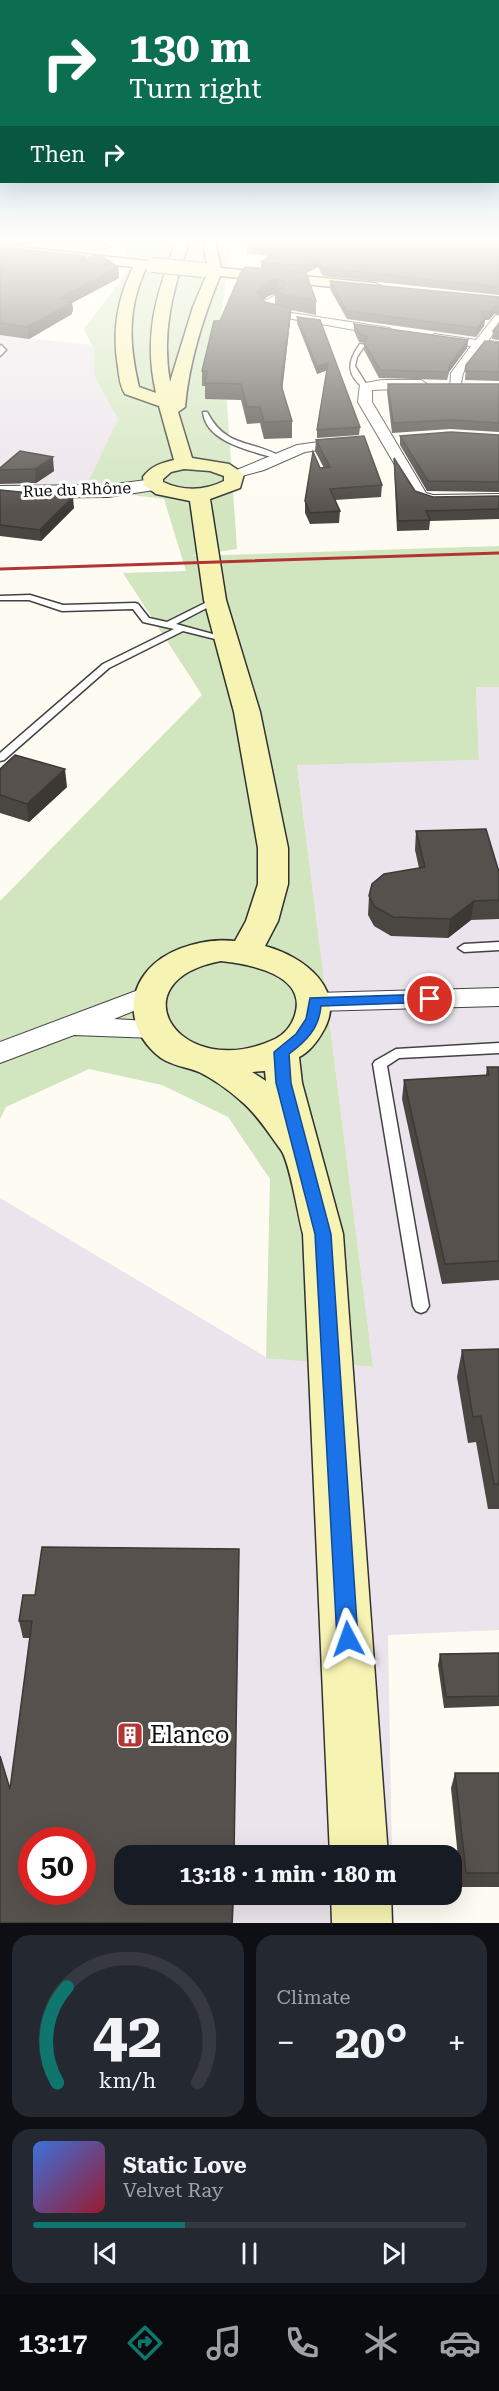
<!DOCTYPE html>
<html lang="en">
<head>
<meta charset="utf-8">
<style>
	body { margin:0; font-family:"Roboto Serif",serif; background:#242831; color:#f1f3f6; height:100vh; display:flex; flex-direction:column; font-size:22px; white-space:nowrap }
	* { box-sizing:border-box; margin:0 }
	p { font-size:20px; color:#9ea1a6 }
	.icon { flex:none; width:33px; height:33px; fill:none; stroke:currentColor; stroke-width:2; stroke-linecap:round; stroke-linejoin:round }
	.map { position:relative; height:1923px; overflow:hidden }
	.panel { display:flex; flex-direction:column; gap:12px; padding:12px; background:#0d0f14; flex:1 }
	.panel>* { flex:none }
	.banner { position:absolute; left:0px; top:0px; width:500px; height:183px; box-shadow:0 6px 24px #0002; background:#0b6e4f; color:#fff; overflow:hidden }
	.speed { position:absolute; left:18px; top:1827px; display:flex; gap:12px; font-size:30px; font-weight:700; text-align:center }
	.speed>* { display:grid; place-content:center; width:78px; height:78px; border-radius:50%; background:#171b24; box-shadow:0 6px 24px #0002; line-height:1 }
	.speed .limit { border:9px solid #d22; background:#fff; color:#111 }
	.pin { position:absolute; display:grid; place-items:center; width:51px; height:51px; color:#fff; margin:-26px; border:3px solid #fff; border-radius:50%; box-shadow:0 2px 6px #0007 }
	.me { position:absolute; width:66px; margin:-33px; rotate:356deg; stroke-linejoin:round; filter:drop-shadow(0 0 4px #0008) }
	.turn { display:flex; align-items:center; gap:21px; height:126px; padding:0 30px; font-size:27px }
	.turn .icon { width:78px; height:78px; stroke-width:2.5 }
	.turn b { display:block; font-size:42px; line-height:51px }
	.then { display:flex; align-items:center; height:57px; padding:0 30px; background:#0003; gap:12px; font-size:22px }
	.big { font-size:45px; font-weight:700; line-height:1.1 }
	.panel .tile { flex:1; display:flex; flex-direction:column; justify-content:center; gap:9px; min-width:0; padding:0 21px; border-radius:18px; background:#242831 }
	.panel .dial { align-items:center; gap:0 }
	.dial svg { height:156px; overflow:visible; fill:none; stroke:#363941; stroke-width:7; stroke-linecap:round; text-anchor:middle }
	.dial text { fill:#f1f3f6; stroke:none }
	.song { display:flex; align-items:center; gap:18px }
	.cover { width:72px; height:72px; border-radius:9px; background:linear-gradient(135deg,hsl(220 70% 55%),hsl(350 70% 35%)) }
	.played { height:6px; border-radius:3px; background:linear-gradient(90deg,#0f766e 35%,#363941 35%) }
	.keys { display:flex; justify-content:space-around; direction:ltr }
	.heat { display:flex; justify-content:space-between; align-items:center; font-size:33px; direction:ltr }
	.panel .tiles { flex:1; display:grid; gap:12px; grid-template-columns:1fr 1fr }
	.tile:last-child { grid-column:span 2 }
	.trip { position:absolute; left:114px; top:1845px; width:348px; height:60px; border-radius:18px; background:#171b24; box-shadow:0 6px 24px #0002; font-weight:700; line-height:60px; text-align:center }
	.menu { display:flex; height:96px; justify-content:space-around; align-items:center; background:#090b0e; color:#9ea1a6 }
	.menu .icon { width:42px; height:42px }
	.menu .active { color:#0f766e }
	.menu b { font-size:27px; color:#f1f3f6 }
	.map>svg:first-child { display:block }
</style>
</head>
<body>
<div class="map">
<svg width="499" height="1923" viewBox="0 0 499 1923">
	<rect width="100%" height="100%" fill="#fefcf2"/>
	<g fill="#ece4ec" fill-rule="evenodd">
		<polygon points="0,335 91,345 94,349 94,375 119,419 85,489 0,488"/>
		<path d="M476,686L499,687V1630L388,1635L392,1855L124,1856V1894L393,1895L394,1923H0V1198L266,1357L373,1367L297,764L479,760ZM32,1840H82V1892H32Z"/>
	</g>
	<g fill="#d1e5be">
		<polygon points="50,242 101,242 105,246 104,250 91,255 36,248"/>
		<polygon points="116,242 226,242 230,254 221,316 237,549 191,556 499,546 499,687 476,687 479,760 297,765 373,1367 266,1358 270,1179 228,1117 162,1085 89,1069 6,1107 0,1119 0,901 202,695 123,573 186,571 164,499 85,489 118,419 94,375 94,349 84,329 130,268 125,250"/>
	</g>
	<g fill="none" stroke-linecap="round" stroke-linejoin="round">
		<defs>
			<g id="service">
				<path d="M360,344L365,345L357,357L355,366L368,387L365,389C346,375 347,362 360,344Z"/>
				<polygon points="1,345 6,350 0,356 0,346"/>
				<path d="M203,412H207C227,450 253,439 283,458L278,459C253,451 206,443 203,412Z"/>
				<polygon points="30,595 63,605 135,603 138,604 149,618 167,622 215,598 219,600 218,602 176,624 231,639 227,642 183,631 109,668 4,760 0,761 0,753 103,664 174,629 143,622 133,609 62,611 29,600 0,600 0,596"/>
				<polygon points="499,942 499,950 464,952 458,948 464,944"/>
				<polygon points="499,1043 499,1053 399,1058 387,1066 429,1306 426,1311 421,1313 416,1311 413,1306 373,1064 375,1061 396,1049"/>
			</g>
			<g id="minor">
				<polygon points="103,242 114,242 115,244 110,247"/>
				<path d="M278,295L284,298L270,308L272,310L389,328L395,332L389,336L264,314L258,308C264,301 269,297 278,295Z"/>
				<polygon points="499,315 499,326 488,341 499,342 499,350 483,348 463,373 460,388 450,388 451,373 471,346 434,342 428,338 434,334 476,340 495,316"/>
				<polygon points="382,380 421,380 427,384 421,388 372,390 372,402 426,493 433,495 499,494 499,504 432,505 415,499 358,402 360,384"/>
				<polygon points="348,438 353,439 353,445 305,452 264,470 234,478 227,474 297,445"/>
				<polygon points="149,986 158,989 162,995 158,1001 114,1019 164,1022 167,1029 164,1036 154,1038 74,1035 0,1063 0,1042"/>
				<polygon points="499,988 499,1006 315,1011 306,1008 302,1002 306,996 315,993"/>
			</g>
			<polygon id="tertiary" points="154,479 161,481 163,485 161,489 108,497 0,498 0,486 108,485"/>
			<g id="secondary">
				<path d="M176,242H189C173,290 161,331 170,382L193,307L207,274L196,270L207,266L203,242H215L221,268L375,283L382,287L375,291L220,276C203,318 189,361 185,407L178,412L192,458L229,464L244,474L240,488L210,499L226,600L260,712L288,848V884L278,921L265,946C303,956 349,990 322,1033C317,1042 308,1053 299,1057L302,1083L343,1234L388,1856H330L303,1234C298,1216 290,1162 281,1150C270,1135 256,1113 241,1101C230,1091 213,1079 199,1072C187,1067 173,1066 161,1058C129,1034 123,992 154,964C174,946 209,938 235,941L246,921L258,884V848L234,712L204,600L190,501L156,494L144,485L143,477C151,466 161,463 174,460L159,406L125,394C120,386 119,376 118,367C112,331 117,300 133,267L0,253V245L157,262V268H146C127,309 129,345 139,387L156,393C143,336 156,295 176,242ZM184,469L210,471L224,476V481C204,491 183,491 163,482V479L171,472ZM221,961C248,964 308,974 295,1015C292,1025 285,1034 275,1039C179,1084 114,981 221,961ZM265,1071L266,1081L252,1072L264,1071Z"/>
				<polygon points="331,1894 391,1894 392,1923 332,1923"/>
			</g>
		</defs>
		<use href="#service" stroke="#424242" stroke-width="3"/>
		<use href="#minor" stroke="#424242" stroke-width="2"/>
		<use href="#tertiary" stroke="#424242" stroke-width="2"/>
		<use href="#secondary" stroke="#313131" stroke-width="3"/>
		<use href="#service" fill="#fff" fill-rule="evenodd"/>
		<use href="#minor" fill="#fff" fill-rule="evenodd"/>
		<use href="#tertiary" fill="#fff" fill-rule="evenodd"/>
		<use href="#secondary" fill="#f7f3b3" fill-rule="evenodd"/>
		<polyline stroke="#b23434" stroke-width="3" points="0,569 499,553"/>
		<defs>
			<polyline id="secondary-bridge" points="152,265 203,270"/>
		</defs>
		<use href="#secondary-bridge" stroke="#313131" stroke-width="16" stroke-linecap="butt"/>
		<use href="#secondary-bridge" stroke="#f7f3b3" stroke-width="14"/>
	</g>
	<g fill="#4a4641" fill-rule="evenodd">
		<polygon points="0,242 35,242 28,246 0,243"/>
		<path d="M499,242V295L323,276L318,267L306,273L316,301V315L291,310L290,322L282,389L292,421V438L264,439L260,423L247,424L241,400L205,399V386H202V371L220,321L261,269V262L270,256L247,253V245ZM275,294V304L263,301L268,296Z"/>
		<polygon points="0,244 5,245 5,247 86,259 118,267 119,278 72,303 73,311 72,312 72,314 29,339 0,335"/>
		<polygon points="330,281 499,297 499,315 494,314 489,320 485,320 484,326 476,337 347,319 330,289"/>
		<polygon points="297,317 360,427 359,435 317,438 317,430 327,370 317,374 297,323"/>
		<polygon points="499,323 499,340 492,339 493,331"/>
		<polygon points="354,324 468,340 467,348 449,372 447,380 379,378 364,350 364,343 359,342 354,331"/>
		<polygon points="499,343 499,381 465,380 466,365"/>
		<polygon points="388,384 499,384 499,432 450,429 392,433 387,392"/>
		<polygon points="499,435 499,492 427,491 400,445 400,436"/>
		<polygon points="316,440 382,485 381,497 335,500 340,511 339,523 310,524 305,513 305,501 320,468 324,468 315,451"/>
		<polygon points="20,451 54,471 36,483 0,484 0,468"/>
		<polygon points="394,458 415,491 433,497 499,496 499,519 430,521 429,530 397,531 394,468"/>
		<polygon points="0,490 74,508 41,541 0,536"/>
		<polygon points="0,769 67,787 29,822 0,813"/>
		<polygon points="416,831 499,872 499,919 471,920 448,938 391,936 374,926 368,915 369,896 419,868 415,850"/>
		<polygon points="487,1067 499,1067 499,1280 442,1284 402,1099 404,1080 486,1075"/>
		<polygon points="499,1349 499,1509 488,1509 476,1442 468,1443 457,1377 462,1350"/>
		<path d="M42,1547L239,1549L234,1856H124V1894H234L233,1923H0V1756L10,1788L30,1638H23L19,1621L23,1595H35ZM32,1840H82V1892H32Z"/>
		<polygon points="499,1653 499,1706 444,1708 438,1665 440,1654"/>
		<polygon points="455,1773 499,1773 499,1887 461,1887 451,1788"/>
	</g>
	<g fill="#3c3935">
		<polygon points="28,242 35,242 28,246"/>
		<polygon points="318,260 318,267 304,274 304,266"/>
		<polygon points="118,267 119,278 72,303 73,311 72,312 72,314 29,339 27,327 60,298"/>
		<polygon points="279,279 279,293 275,293 275,294 268,296 256,307 256,292 268,282"/>
		<polygon points="495,306 494,314 489,320 490,312"/>
		<polygon points="291,308 290,322 281,401 281,385"/>
		<polygon points="485,318 484,326 476,337 477,328"/>
		<polygon points="468,340 467,348 449,372 447,380 450,364"/>
		<polygon points="328,363 328,370 317,374 317,367"/>
		<polygon points="53,457 54,471 36,483 35,469"/>
		<polygon points="73,497 74,508 41,541 40,530"/>
		<polygon points="65,769 67,787 29,822 27,804"/>
		<polygon points="474,901 471,920 448,938 450,919"/>
	</g>
	<g fill="#56514c" stroke="#3c3935" stroke-width="1.5" fill-rule="evenodd">
		<polygon points="252,242 499,242 499,287 323,268 318,260 304,266 261,262 278,250 247,245"/>
		<polygon points="0,244 5,245 2,247 86,256 80,262 94,255 100,255 118,267 60,298 72,299 67,302 71,303 27,327 0,323"/>
		<polygon points="246,267 306,273 316,301 275,293 286,285 279,279 268,282 256,292 264,302 291,308 281,385 292,421 264,422 260,407 247,407 241,384 205,383 207,371 202,371 214,321 220,321 242,270"/>
		<polygon points="330,281 499,297 499,307 495,306 490,312 481,311 485,318 477,328 347,311"/>
		<polygon points="297,317 320,320 360,427 317,430 328,363 317,367"/>
		<polygon points="499,323 499,332 493,331"/>
		<polygon points="354,324 468,340 450,364 448,372 380,370 364,343 368,337 360,334"/>
		<polygon points="485,341 499,343 499,372 465,371 466,365"/>
		<polygon points="388,384 499,384 499,423 451,420 393,423"/>
		<polygon points="451,432 499,435 499,482 428,481 400,436"/>
		<polygon points="364,436 382,485 330,489 340,511 310,513 305,501 313,452 320,468 330,467 316,440"/>
		<polygon points="20,451 53,457 35,469 0,470 0,468"/>
		<polygon points="394,458 415,491 433,497 499,496 499,509 426,511 430,520 398,521"/>
		<polygon points="0,490 73,497 40,530 0,525"/>
		<polygon points="15,755 65,769 27,804 0,795 0,769"/>
		<polygon points="486,829 499,872 499,900 474,901 450,919 393,917 375,907 369,896 372,884 384,874 425,867 416,831"/>
		<polygon points="487,1067 499,1067 499,1261 445,1264 404,1080 489,1075"/>
		<polygon points="499,1349 499,1484 494,1484 481,1416 473,1417 462,1350"/>
		<path d="M42,1547L239,1549L234,1856H124V1894H233L232,1923H0V1756L10,1789L32,1621H19L23,1595H35ZM32,1840H82V1892H32Z"/>
		<polygon points="499,1653 499,1696 446,1697 440,1654"/>
		<polygon points="455,1773 499,1773 499,1873 466,1873"/>
	</g>
	<linearGradient id="sky" x2="0" y2="1"><stop stop-color="#96c3eb"/><stop offset="0.47" stop-color="#fffef9"/><stop offset="1" stop-color="#fffef9" stop-opacity="0"/></linearGradient>
	<rect width="499" height="512" fill="url(#sky)"/>
	<path fill="#1a73e8" stroke="#114b97" stroke-width="1.5" d="M430,994L437,999L435,1002L321,1006C319,1029 306,1041 289,1054L291,1083L331,1234L358,1639L355,1647L348,1650L340,1647L337,1639L315,1234L276,1083L274,1052L296,1034L306,1019L310,998Z"/>
	<defs>
		<symbol id="building-square" viewBox="-11 -11 22 22"><rect x="-9" y="-9" width="18" height="18" rx="4" fill="#b23434" stroke="#fff"/><path d="M-4-6H4V6H1V3H-1V6H-4ZM-2.5-4.3h1.7v1.8h-1.7ZM.8-4.3h1.7v1.8H.8ZM-2.5-1h1.7V.8h-1.7ZM.8-1h1.7V.8H.8Z" fill="#fff"/></symbol>
	</defs>
	<g fill-rule="evenodd">
		<use href="#building-square" x="115" y="1720" width="30" height="30"/>
	</g>
	<g text-anchor="middle" stroke-width="6" stroke-linejoin="round" paint-order="stroke">
		<g font-size="16" fill="#0f0f0f" stroke="#fff">
			<text transform="translate(77 489) rotate(-2)" y="6">Rue du Rhône</text>
		</g>
		<g font-size="24" fill="#0f0f0f" stroke="#fff" text-anchor="start">
			<text x="150" y="1743">Elanco</text>
		</g>
	</g>
</svg>
<div class="speed"><div class="limit">50</div></div>
<div class="pin" style="left:430px;top:999px;background:#d93025"><svg class="icon" aria-label="arrive" viewBox="0 0 24 24"><path d="M6 21V4h12l-3 4 3 4H6"/></svg></div>
<svg class="me" style="left:348px;top:1639px" viewBox="-20 -20 40 40"><path d="M0-17L14 15 0 8-14 15z" fill="#1a73e8" stroke="#fff" stroke-width="4"/></svg>
<div class="trip">13:18 · 1 min · 180 m</div>
<div class="banner">
<div class="turn"><svg class="icon" aria-label="right" viewBox="0 0 24 24"><path d="M7 20v-9h11M14 6l5 5-5 5"/></svg><div><b>130 m</b>Turn right</div></div>
<div class="then">Then<svg class="icon" aria-label="right" viewBox="0 0 24 24"><path d="M7 20v-9h11M14 6l5 5-5 5"/></svg></div>
</div>
</div>
<section class="panel">
<div class="tiles">
<div class="tile dial"><svg viewBox="0 0 100 80">
<path d="M14 69A42 42 0 1 1 86 69"/>
<path d="M14 69A42 42 0 0 1 19 20" stroke="#0f766e"/>
<text x="50" y="56" font-size="32" font-weight="700">42</text>
<text x="50" y="72" font-size="11">km/h</text>
</svg></div>
<div class="tile"><p>Climate</p>
<div class="heat"><a>−</a><b class="big">20°</b><a>+</a></div>
</div>
<div class="tile">
<div class="song"><i class="cover"></i><div><b>Static Love</b><p>Velvet Ray</p></div></div>
<div class="played"></div>
<div class="keys"><svg class="icon" aria-label="previous" viewBox="0 0 24 24"><path d="M18 5L8 12l10 7zM5 5v14"/></svg><svg class="icon" aria-label="pause" viewBox="0 0 24 24"><path d="M8 5v14M16 5v14"/></svg><svg class="icon" aria-label="next" viewBox="0 0 24 24"><path d="M6 5l10 7-10 7zM19 5v14"/></svg></div>
</div>
</div>
</section>
<nav class="menu">
<b>13:17</b>
<svg class="icon active" aria-label="directions" viewBox="0 0 24 24"><path d="M12 3l9 9-9 9-9-9zM9 14v-3h6M13 9l2 2-2 2"/></svg>
<svg class="icon" aria-label="music" viewBox="0 0 24 24"><path d="M9 18V5l10-2v13"/><circle cx="6" cy="18" r="3"/><circle cx="16" cy="16" r="3"/></svg>
<svg class="icon" aria-label="phone" viewBox="0 0 24 24"><path d="M5 4h4l2 5-3 2q2 4 5 5l2-3 5 2v4C11 20 4 13 5 4z"/></svg>
<svg class="icon" aria-label="climate" viewBox="0 0 24 24"><path d="M12 3v18M4 7l16 10M4 17L20 7"/></svg>
<svg class="icon" aria-label="car" viewBox="0 0 24 24"><path d="M5 17H2v-5l4-1 3-4h7l3 4 3 1v5h-3M9 17h6M6 11h13"/><circle cx="7" cy="17" r="2"/><circle cx="17" cy="17" r="2"/></svg>
</nav>
</body>
</html>
